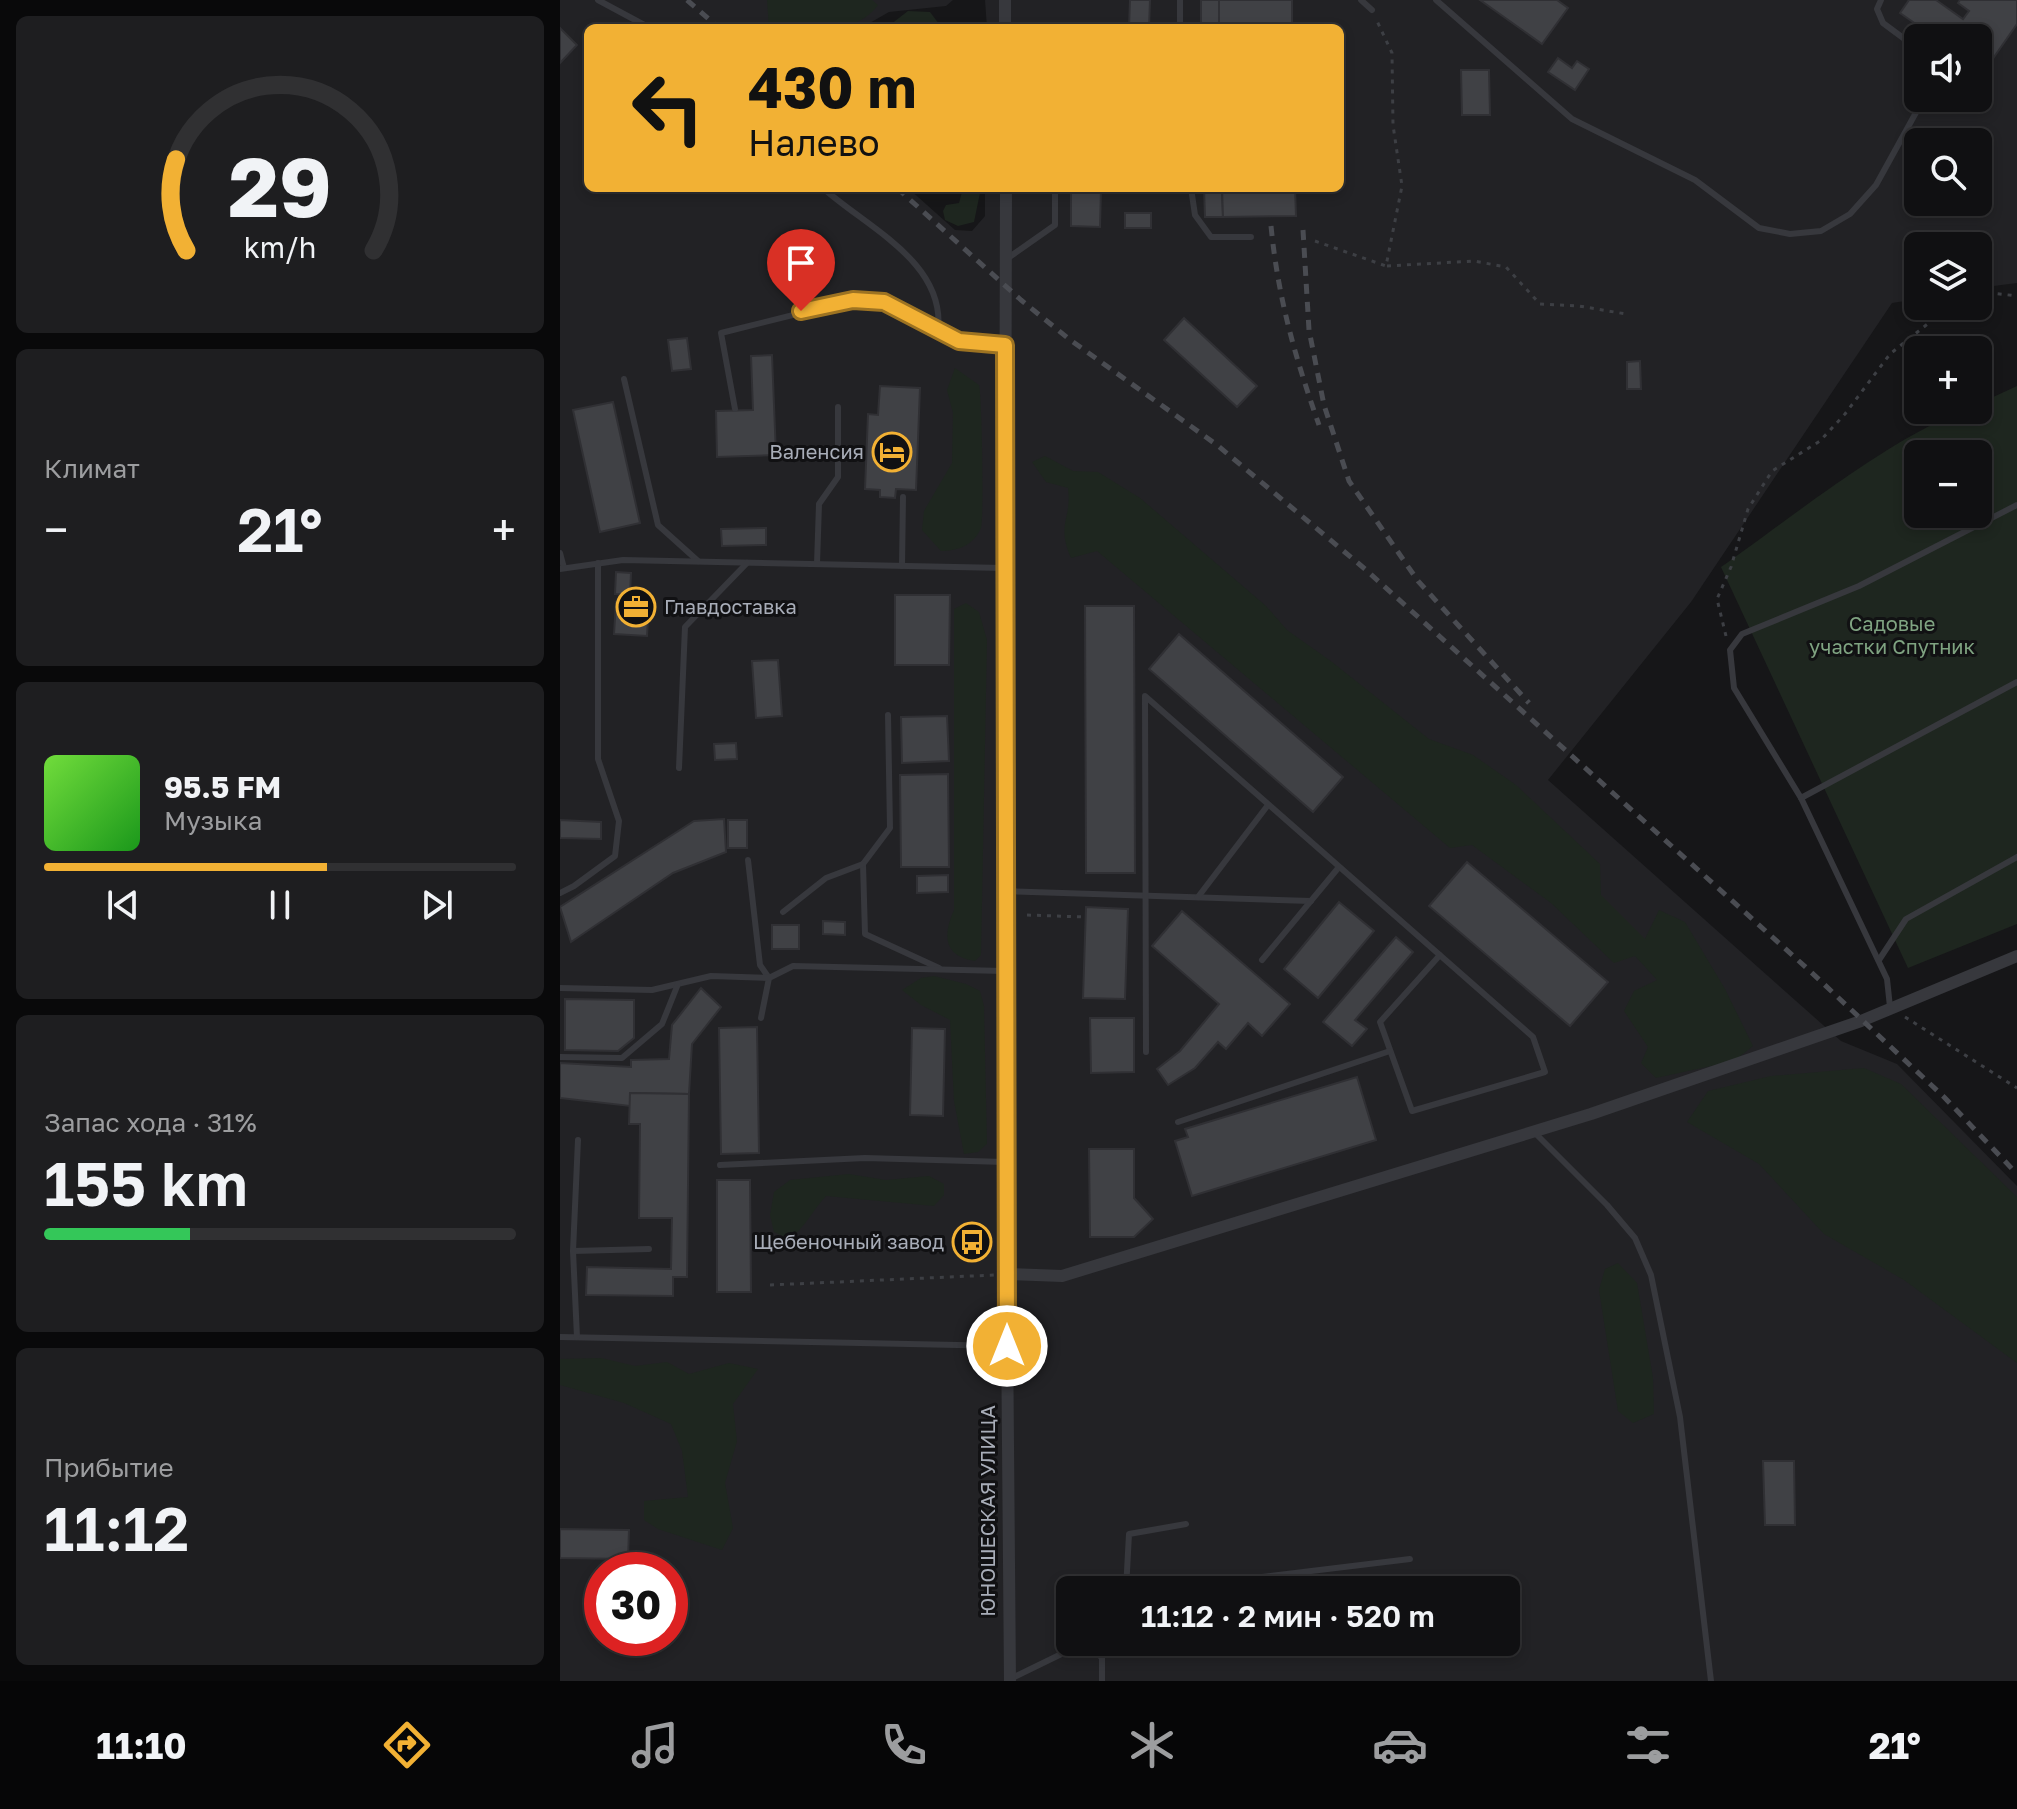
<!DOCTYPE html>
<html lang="ru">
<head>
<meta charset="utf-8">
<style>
	body { margin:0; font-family:"Golos Text",sans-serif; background:#1e1e20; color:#f1f3f6; height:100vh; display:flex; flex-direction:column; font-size:30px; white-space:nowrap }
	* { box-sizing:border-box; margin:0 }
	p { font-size:26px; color:#9c9d9f }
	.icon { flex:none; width:44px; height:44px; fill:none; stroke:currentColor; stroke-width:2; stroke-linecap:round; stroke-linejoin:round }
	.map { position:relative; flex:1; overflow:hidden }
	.details { display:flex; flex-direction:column; gap:16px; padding:16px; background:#09090a; width:560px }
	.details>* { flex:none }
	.top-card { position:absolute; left:24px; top:24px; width:760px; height:168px; border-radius:12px; box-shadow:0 4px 12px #0003,0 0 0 2px #303032; background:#f2b134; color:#111; overflow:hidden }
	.buttons { position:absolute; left:1344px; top:24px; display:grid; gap:16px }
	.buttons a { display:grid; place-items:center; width:88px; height:88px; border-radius:12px; background:#101012; box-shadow:0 4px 12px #0003,0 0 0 2px #303032; font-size:40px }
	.speed { position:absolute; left:24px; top:1552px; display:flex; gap:16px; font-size:40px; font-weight:700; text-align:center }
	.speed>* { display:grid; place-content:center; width:104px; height:104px; border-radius:50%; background:#101012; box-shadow:0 4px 12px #0003,0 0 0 2px #303032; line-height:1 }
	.speed .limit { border:12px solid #d22; background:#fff; color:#111 }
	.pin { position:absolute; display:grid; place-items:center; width:68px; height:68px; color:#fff; margin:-82px -34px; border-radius:50% 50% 50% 0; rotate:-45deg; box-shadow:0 0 8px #0007 }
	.pin .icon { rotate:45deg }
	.me { position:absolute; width:88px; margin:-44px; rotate:0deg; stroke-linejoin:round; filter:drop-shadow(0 0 6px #0008) }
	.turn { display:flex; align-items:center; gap:28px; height:168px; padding:0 32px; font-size:36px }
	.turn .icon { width:104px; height:104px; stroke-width:2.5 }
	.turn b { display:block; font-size:56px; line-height:68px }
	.big { font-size:60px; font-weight:600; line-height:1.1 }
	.details .widget { flex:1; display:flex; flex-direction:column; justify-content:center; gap:12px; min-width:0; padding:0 28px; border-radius:12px; background:#1e1e20 }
	.details .dial { align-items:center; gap:0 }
	.dial svg { height:208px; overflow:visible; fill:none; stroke:#303032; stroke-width:7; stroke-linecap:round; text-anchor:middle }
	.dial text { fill:#f1f3f6; stroke:none }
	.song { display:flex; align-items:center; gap:24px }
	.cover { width:96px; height:96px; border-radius:12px; background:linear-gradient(135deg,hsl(100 70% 55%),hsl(120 70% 35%)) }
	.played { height:8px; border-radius:4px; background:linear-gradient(90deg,#f2b134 60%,#303032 60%) }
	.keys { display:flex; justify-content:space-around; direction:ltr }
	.heat { display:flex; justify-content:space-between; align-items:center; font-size:44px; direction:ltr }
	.charge { height:12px; border-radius:6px; background:linear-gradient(90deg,#34c759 31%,#303032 0) }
	.trip { position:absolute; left:496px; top:1576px; width:464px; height:80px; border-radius:12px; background:#101012; box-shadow:0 4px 12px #0003,0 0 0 2px #303032; font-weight:600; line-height:80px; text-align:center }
	.menu { display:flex; height:128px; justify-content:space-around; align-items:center; background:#060607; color:#9c9d9f }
	.menu .icon { width:56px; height:56px }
	.menu .current { color:#f2b134 }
	.menu b { font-size:36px; color:#f1f3f6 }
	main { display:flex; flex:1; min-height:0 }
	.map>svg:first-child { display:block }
</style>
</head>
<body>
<main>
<section class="details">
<div class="widget dial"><svg viewBox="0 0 100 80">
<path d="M14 69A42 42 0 1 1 86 69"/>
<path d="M14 69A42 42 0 0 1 10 34" stroke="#f2b134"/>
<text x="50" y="56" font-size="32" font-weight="700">29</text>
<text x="50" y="72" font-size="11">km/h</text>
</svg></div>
<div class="widget"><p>Климат</p>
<div class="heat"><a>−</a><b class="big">21°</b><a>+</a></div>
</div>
<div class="widget">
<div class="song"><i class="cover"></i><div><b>95.5 FM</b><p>Музыка</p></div></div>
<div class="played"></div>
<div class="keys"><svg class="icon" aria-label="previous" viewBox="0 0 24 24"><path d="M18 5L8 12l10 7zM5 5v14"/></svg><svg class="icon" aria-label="pause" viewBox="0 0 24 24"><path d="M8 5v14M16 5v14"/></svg><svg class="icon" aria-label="next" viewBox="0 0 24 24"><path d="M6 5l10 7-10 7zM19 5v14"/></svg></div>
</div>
<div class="widget"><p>Запас хода · 31%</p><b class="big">155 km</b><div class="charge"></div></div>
<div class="widget"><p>Прибытие</p><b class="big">11:12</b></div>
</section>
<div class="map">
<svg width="1457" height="1681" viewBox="0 0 1457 1681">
	<rect width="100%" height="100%" fill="#161618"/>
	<path fill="#222225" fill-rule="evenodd" d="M0,0H393L386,6L329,12L301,28H28V188H348L395,230L412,231L425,216V188H780V28H427L425,0H1457V283L1418,288V246H1358V299L1332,303L1131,602L988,780L1281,1041L1337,1064L1457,1186V1681H0ZM1358,38H1418V98H1358ZM1358,142H1418V202H1358ZM42,1570H110V1638H42ZM510,1590H946V1642H510Z"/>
	<g fill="#1e261f" fill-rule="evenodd">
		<path d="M207,0H312L318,5C295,37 246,28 209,28Z"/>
		<polygon points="348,11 370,12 382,28 326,28"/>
		<polygon points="403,188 421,188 414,222 398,226 385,220 383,211 386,205 399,203"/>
		<path d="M395,368L419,385C422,396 424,520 421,528C414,545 398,551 381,551L362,530L364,511L392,463L393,413L387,390Z"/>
		<path d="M1457,386V924L1348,968L1161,567C1212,532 1365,410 1418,410V404ZM1358,454H1418V514H1358Z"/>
		<path d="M485,456L513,471L538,472L580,498L706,606L727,630L772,662L869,739L913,755L956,785L1040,864L1041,895L1085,939L1099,910L1125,922L1165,989L1193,1046L1174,1061L1096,1078L1081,1063L1088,1047L1064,1011L1074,991L1097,980L1075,956L1054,963L991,903L912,845L890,848L537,551L511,558C496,523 512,520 508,488L486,482L472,462Z"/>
		<path d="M406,603L419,612L427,640L421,955L415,961C383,956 383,935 394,910V609Z"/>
		<polygon points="374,976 406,984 420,991 424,1006 427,1144 418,1152 404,1154 394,1101 390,1020 361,1005 342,990 361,978"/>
		<polygon points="1304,1068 1341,1084 1457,1197 1457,1363 1344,1280 1264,1234 1199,1164 1127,1122 1148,1091 1211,1076"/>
		<path d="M289,1174L326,1180L369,1176L384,1184V1195L374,1206L266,1196C252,1211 245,1228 229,1239L214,1232L210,1215L214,1192L230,1180Z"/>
		<polygon points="1058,1263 1077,1283 1093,1378 1094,1414 1073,1423 1058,1411 1039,1290 1045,1269"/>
		<polygon points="41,1358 75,1366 107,1362 129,1374 169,1363 198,1369 173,1404 177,1441 165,1483 173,1528 162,1550 98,1529 84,1520 84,1501 128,1497 122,1451 111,1424 64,1403 0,1385 0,1359"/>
	</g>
	<g fill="#404145" stroke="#303034" stroke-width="2">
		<polygon points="570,0 590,0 589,28 569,28"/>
		<rect x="641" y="0" width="18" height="28"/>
		<rect x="659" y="0" width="73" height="28"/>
		<polygon points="920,0 997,0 1008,8 982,44"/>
		<polygon points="1349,0 1376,0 1403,19 1409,11 1398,3 1400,0 1457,0 1457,24 1418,80 1418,38 1376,38 1340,13"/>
		<polygon points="0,28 17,45 0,63"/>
		<polygon points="998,58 1012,68 1017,61 1029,69 1015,90 988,72"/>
		<polygon points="901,70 929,70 930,115 902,115"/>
		<polygon points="511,188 541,188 540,227 511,226"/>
		<polygon points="644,188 662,188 663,217 645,217"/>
		<polygon points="662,188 735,188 736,216 663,217"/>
		<rect x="565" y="213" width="26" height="15"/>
		<polygon points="624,318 697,386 677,407 604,340"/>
		<polygon points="127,338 131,369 112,371 108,340"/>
		<polygon points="212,355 216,455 157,457 156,411 193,410 191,356"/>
		<polygon points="1080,361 1081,389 1067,389 1067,362"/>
		<polygon points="320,386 360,388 356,490 336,489 335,498 320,497 320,490 305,489 308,414 318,415"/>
		<polygon points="53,402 80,523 40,532 13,410"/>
		<polygon points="206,528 206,545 162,546 161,529"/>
		<polygon points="56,572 71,573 70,595 55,594"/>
		<polygon points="335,595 390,595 389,665 335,665"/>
		<polygon points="56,602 89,604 87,636 54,634"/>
		<polygon points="525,606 574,606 575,873 526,873"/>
		<polygon points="619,634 783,777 753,812 589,669"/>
		<polygon points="218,660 222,716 196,718 192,661"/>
		<polygon points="387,716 389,761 342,763 341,717"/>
		<polygon points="176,743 177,759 155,760 154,744"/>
		<polygon points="388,774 389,867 341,867 340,775"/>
		<polygon points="164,819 166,852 113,873 11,942 0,907 134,821"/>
		<polygon points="0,820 41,822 41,839 0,838"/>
		<rect x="168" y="820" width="19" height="28"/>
		<polygon points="907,862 1048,982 1010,1026 869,906"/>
		<polygon points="388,875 388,892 357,893 357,876"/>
		<polygon points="779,902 814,931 758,998 724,969"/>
		<polygon points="526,907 568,909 565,999 523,998"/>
		<polygon points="622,911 730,1004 702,1036 688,1023 666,1049 658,1042 635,1068 608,1085 597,1069 620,1051 659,1004 592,946"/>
		<polygon points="263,921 285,922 285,935 263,934"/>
		<rect x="212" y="925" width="27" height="24"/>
		<polygon points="836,937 853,952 795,1020 807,1029 792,1046 763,1022"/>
		<polygon points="141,988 161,1007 132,1044 129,1094 70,1093 70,1106 0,1098 0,1063 71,1067 71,1060 109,1059 112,1025"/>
		<polygon points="5,999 74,1000 74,1038 58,1051 5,1050"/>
		<polygon points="530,1018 574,1018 574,1072 531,1073"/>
		<polygon points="197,1027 199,1153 161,1154 159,1028"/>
		<polygon points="352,1028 385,1029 383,1116 350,1115"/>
		<polygon points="797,1077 816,1140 632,1196 615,1141 628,1137 625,1129"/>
		<polygon points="70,1093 129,1094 127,1277 113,1277 113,1296 26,1295 27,1267 111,1269 112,1218 79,1218 80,1124 69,1124"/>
		<polygon points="529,1149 574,1149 574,1198 593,1219 574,1237 530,1237"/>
		<polygon points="157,1180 190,1180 191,1292 157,1292"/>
		<polygon points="1203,1461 1234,1461 1235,1525 1205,1525"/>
		<polygon points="0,1529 69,1530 68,1559 0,1558"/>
	</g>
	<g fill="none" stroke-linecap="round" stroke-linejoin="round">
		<g stroke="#3d3f44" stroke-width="3" stroke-dasharray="4 6" stroke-linecap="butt">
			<polyline points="755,241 826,266 842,186 833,125 832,53 817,21"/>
			<polyline points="827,266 914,261 946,267 980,304 1019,306 1066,314"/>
			<polyline points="1418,296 1432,293 1457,296"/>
			<polyline points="1166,636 1157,599 1171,567 1188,509 1212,471 1260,441 1285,414 1330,354 1390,306"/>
			<polyline points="467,915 525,917"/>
			<polyline points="1345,1017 1457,1088"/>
			<polyline points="210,1285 434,1275"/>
		</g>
		<g stroke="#37383d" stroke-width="6">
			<polyline points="38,0 90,28"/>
			<polyline points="620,0 620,28"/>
			<polyline points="801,0 812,10"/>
			<polyline points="876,0 1012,119 1135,180 1199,228 1230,234 1261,231 1290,214 1316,185 1364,98"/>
			<polyline points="1321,0 1317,9 1323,23 1358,49"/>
			<path d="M263,188C306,227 386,262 378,331"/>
			<polyline points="631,188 635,215 651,237 691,237"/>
			<polyline points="448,258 495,225 495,188"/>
			<polyline points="64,379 98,525 138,561"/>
			<polyline points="175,409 161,333 293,300 324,302 399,341 445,345"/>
			<polyline points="0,553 4,568"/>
			<polyline points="257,564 259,504 278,477 278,407"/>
			<polyline points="342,566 343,497"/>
			<polyline points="0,569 63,560 444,568"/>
			<polyline points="328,715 330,828 303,864 305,934 379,968"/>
			<polyline points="119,768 125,627 187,563"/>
			<polyline points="1241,798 1457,682"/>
			<polyline points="188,860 200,965 209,978 201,1018"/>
			<polyline points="444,891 751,901"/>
			<polyline points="0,893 14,886 55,856 59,821 38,759 38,563"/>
			<polyline points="638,897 708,805"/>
			<polyline points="223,912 266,878 303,864"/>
			<polyline points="702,960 779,867"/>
			<polyline points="1319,960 1346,919 1457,857"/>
			<polyline points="0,988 92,990 151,976 209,978 233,966 444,971"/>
			<polyline points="1330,1007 1327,979 1241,798 1174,688 1170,650 1182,634 1299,586 1457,505"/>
			<polyline points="586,1052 585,696 973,1037 985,1072 852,1111 820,1022 880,955"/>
			<polyline points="0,1057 62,1058 102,1024 118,984"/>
			<polyline points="618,1122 830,1051"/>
			<polyline points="975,1133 1047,1205 1075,1238 1091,1275 1120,1417 1151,1681"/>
			<polyline points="160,1165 305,1158 445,1162"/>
			<polyline points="13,1251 89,1249"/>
			<polyline points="0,1337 447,1346"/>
			<polyline points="17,1337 13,1251 18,1140"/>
			<polyline points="566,1590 569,1534 626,1524"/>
			<polyline points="596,1590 850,1559"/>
			<polyline points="527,1642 542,1658 542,1681"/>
			<polyline points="450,1679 526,1642"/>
		</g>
		<g stroke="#37383d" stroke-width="12">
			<polyline points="445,0 445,28"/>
			<polyline points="446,188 444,971 450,1681"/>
			<polyline points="447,1274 502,1276 1031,1114 1301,1021 1457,956"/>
		</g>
		<g stroke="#4a4c52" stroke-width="5" stroke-dasharray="10 8" stroke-linecap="butt">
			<polyline points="127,0 159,28"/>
			<polyline points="337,188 461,300 509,339 657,445 805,569 1251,972 1384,1097 1457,1174"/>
			<path d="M711,226C718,298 735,357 759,425"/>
			<polyline points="743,230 749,330 764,405 789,481 858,581 969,703"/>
		</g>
	</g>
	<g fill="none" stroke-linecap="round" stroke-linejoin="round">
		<defs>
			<polyline id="route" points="241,311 293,300 324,302 399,341 445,345 447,1346"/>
		</defs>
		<use href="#route" stroke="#9d7322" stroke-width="20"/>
		<use href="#route" stroke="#f2b134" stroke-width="14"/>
	</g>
	<defs>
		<symbol id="hotel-ring" viewBox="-11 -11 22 22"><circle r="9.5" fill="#111113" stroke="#f2b134" stroke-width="1.5"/><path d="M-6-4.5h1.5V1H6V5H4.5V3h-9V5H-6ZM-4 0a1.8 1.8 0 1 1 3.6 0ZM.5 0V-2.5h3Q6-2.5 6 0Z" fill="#f2b134"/></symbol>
		<symbol id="office-ring" viewBox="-11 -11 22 22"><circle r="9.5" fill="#111113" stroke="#f2b134" stroke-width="1.5"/><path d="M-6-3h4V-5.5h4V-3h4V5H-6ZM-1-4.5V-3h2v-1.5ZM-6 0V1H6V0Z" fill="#f2b134"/></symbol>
		<symbol id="bus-ring" viewBox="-11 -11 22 22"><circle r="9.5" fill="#111113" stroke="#f2b134" stroke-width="1.5"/><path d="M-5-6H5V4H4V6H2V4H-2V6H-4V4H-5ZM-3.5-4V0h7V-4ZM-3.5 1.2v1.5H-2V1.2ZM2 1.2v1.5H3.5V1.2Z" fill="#f2b134"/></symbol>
	</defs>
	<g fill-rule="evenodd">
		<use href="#hotel-ring" x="310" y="430" width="44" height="44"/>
		<use href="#office-ring" x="54" y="585" width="44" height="44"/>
		<use href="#bus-ring" x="390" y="1220" width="44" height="44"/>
	</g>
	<g text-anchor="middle" stroke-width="6" stroke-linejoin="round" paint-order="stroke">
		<g font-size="20" fill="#a8adb8" stroke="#111113" text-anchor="end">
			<text x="304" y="459">Валенсия</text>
			<text x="104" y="614" text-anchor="start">Главдоставка</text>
			<text x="384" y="1249">Щебеночный завод</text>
		</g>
		<g font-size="20" fill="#7fa381" stroke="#111113">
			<text x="1332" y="631">Садовые<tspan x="1332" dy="23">участки Спутник</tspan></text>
		</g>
		<g font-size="20" fill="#a8adb8" stroke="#111113">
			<text transform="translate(428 1511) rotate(-90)" y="7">ЮНОШЕСКАЯ УЛИЦА</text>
		</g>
	</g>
</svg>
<div class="buttons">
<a><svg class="icon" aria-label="sound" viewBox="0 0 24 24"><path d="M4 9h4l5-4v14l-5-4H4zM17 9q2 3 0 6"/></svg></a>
<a><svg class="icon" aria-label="search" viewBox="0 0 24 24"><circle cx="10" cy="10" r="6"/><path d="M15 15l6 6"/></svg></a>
<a><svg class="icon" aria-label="layers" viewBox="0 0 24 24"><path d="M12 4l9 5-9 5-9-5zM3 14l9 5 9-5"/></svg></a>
<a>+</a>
<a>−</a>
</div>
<div class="speed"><div class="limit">30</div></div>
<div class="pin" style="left:241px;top:311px;background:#d93025"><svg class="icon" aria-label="arrive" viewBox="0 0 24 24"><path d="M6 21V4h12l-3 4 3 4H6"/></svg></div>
<svg class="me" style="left:447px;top:1346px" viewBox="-20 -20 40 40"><circle r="17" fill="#f2b134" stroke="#fff" stroke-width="3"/><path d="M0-11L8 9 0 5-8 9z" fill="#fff"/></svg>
<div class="trip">11:12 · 2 мин · 520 m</div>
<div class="top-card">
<div class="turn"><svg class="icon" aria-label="left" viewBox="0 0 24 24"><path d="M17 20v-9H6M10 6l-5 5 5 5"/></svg><div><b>430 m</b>Налево</div></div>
</div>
</div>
</main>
<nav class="menu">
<b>11:10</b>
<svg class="icon current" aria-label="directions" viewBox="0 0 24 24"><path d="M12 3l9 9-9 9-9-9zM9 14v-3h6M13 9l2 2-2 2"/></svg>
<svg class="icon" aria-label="music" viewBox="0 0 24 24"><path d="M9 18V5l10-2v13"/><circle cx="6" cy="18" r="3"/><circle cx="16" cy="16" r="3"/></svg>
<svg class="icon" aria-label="phone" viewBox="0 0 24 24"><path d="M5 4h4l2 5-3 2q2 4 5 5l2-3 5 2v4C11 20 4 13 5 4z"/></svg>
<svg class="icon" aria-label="climate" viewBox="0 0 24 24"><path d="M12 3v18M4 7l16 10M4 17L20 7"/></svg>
<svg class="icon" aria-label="car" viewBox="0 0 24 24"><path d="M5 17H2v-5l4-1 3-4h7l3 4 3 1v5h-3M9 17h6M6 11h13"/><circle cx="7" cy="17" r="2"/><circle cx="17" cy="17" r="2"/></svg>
<svg class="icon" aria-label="filters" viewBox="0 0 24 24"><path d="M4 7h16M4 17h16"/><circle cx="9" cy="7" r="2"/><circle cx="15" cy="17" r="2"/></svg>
<b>21°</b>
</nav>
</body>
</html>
